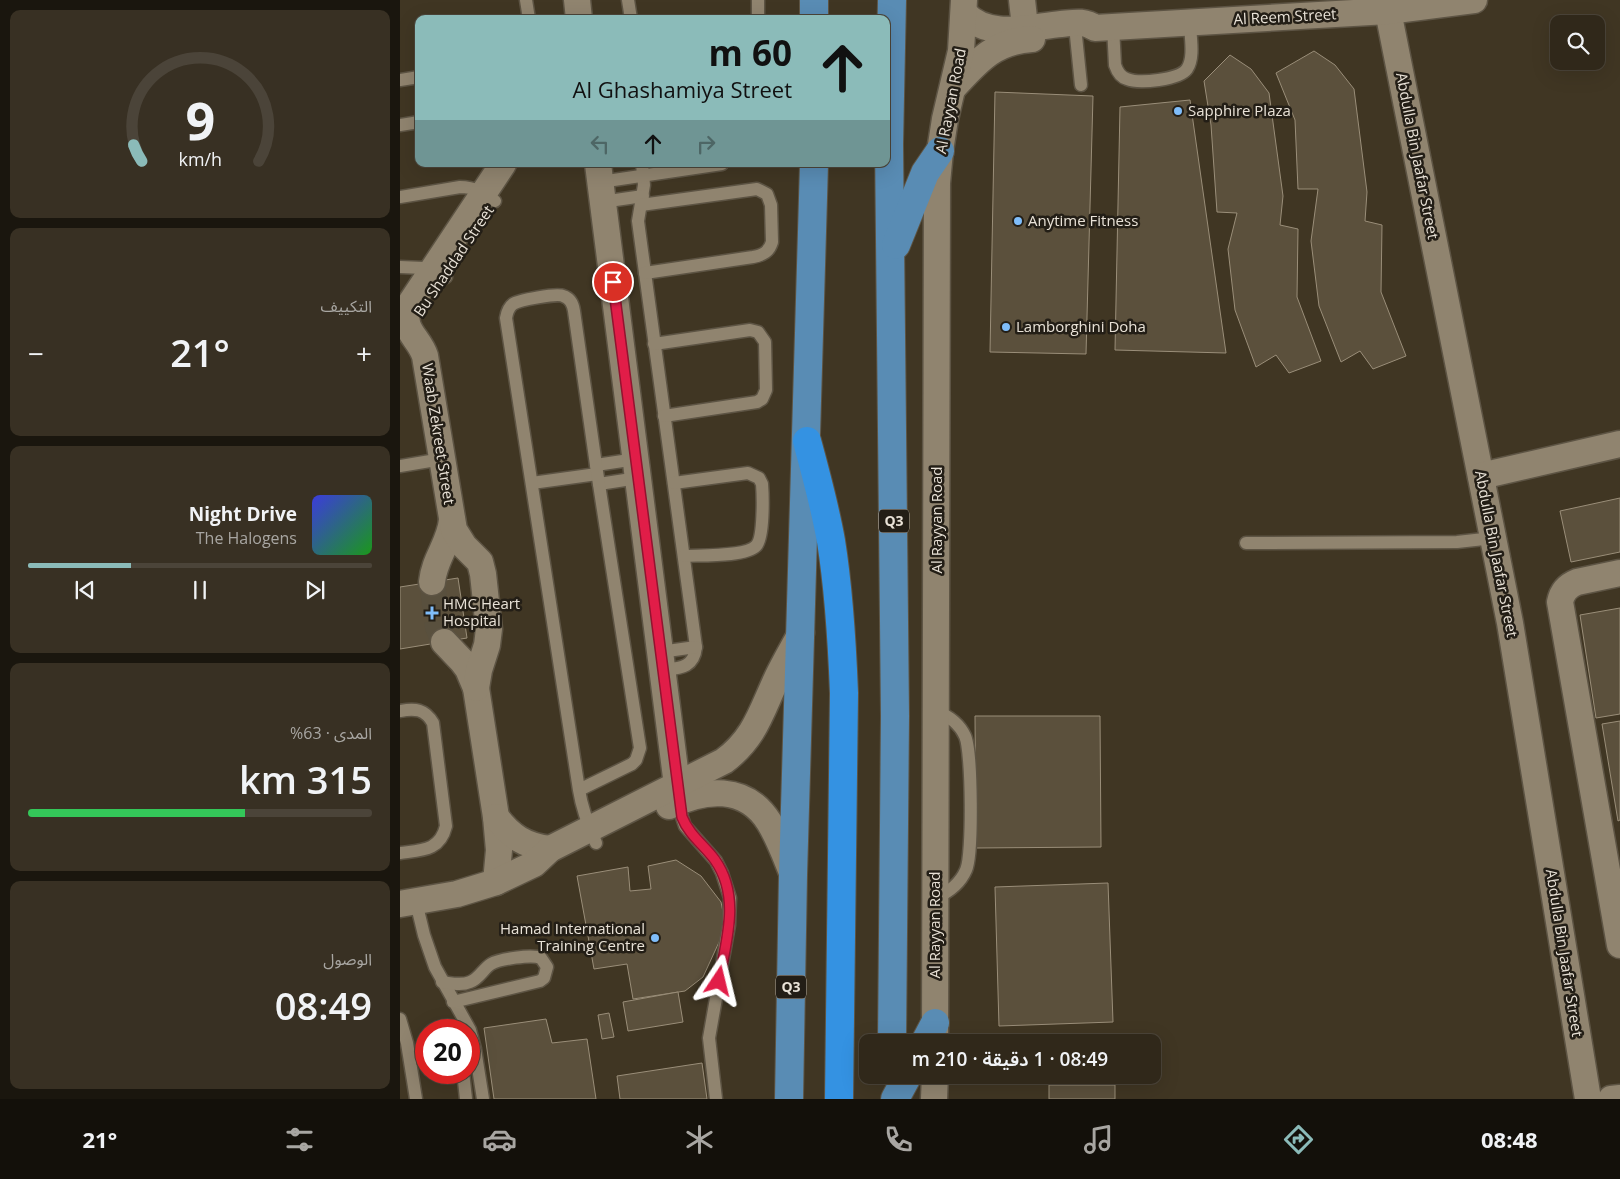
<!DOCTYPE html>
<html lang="ar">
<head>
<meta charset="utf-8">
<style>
	body { margin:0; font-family:"Open Sans","Noto Sans Arabic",sans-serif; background:#383023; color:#f1f3f6; direction:rtl; height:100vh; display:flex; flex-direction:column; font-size:19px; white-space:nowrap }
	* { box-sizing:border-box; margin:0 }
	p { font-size:16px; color:#a8a6a2 }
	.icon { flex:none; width:28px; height:28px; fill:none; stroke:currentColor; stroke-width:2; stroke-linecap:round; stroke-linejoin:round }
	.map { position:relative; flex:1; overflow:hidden; direction:ltr }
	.side { display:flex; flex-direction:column; gap:10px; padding:10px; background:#1a160e; width:400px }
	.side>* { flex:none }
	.guide { position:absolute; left:15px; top:15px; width:475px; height:152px; border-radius:10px; box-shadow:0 5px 20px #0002,0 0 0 1px #4b4439; direction:rtl; background:#8bbbb9; color:#111; overflow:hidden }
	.buttons { position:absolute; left:1150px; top:15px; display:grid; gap:10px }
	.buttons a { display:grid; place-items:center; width:55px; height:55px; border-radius:10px; background:#30281a; box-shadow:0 5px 20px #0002,0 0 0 1px #4b4439; font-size:25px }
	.speed { position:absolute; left:15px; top:1019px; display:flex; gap:10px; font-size:25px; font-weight:700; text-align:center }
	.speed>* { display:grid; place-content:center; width:65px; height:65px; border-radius:50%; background:#30281a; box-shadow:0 5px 20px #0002,0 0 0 1px #4b4439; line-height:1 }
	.speed .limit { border:8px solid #d22; background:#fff; color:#111 }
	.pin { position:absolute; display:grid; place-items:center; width:42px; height:42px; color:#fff; margin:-21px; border:2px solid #fff; border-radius:50%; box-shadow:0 1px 5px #0007 }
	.me { position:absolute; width:55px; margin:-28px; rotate:10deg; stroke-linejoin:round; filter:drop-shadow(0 0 4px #0008) }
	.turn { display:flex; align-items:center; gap:18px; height:105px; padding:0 15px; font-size:22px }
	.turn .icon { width:65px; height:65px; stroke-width:2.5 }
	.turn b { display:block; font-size:35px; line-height:42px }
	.lanes { display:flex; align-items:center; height:48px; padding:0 15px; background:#0003; justify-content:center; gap:25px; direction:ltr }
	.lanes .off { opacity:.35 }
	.big { font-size:38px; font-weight:600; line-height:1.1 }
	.side .tile { flex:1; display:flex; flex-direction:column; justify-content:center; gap:8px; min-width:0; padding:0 18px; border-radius:10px; background:#383023 }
	.side .dial { align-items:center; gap:0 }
	.dial svg { height:130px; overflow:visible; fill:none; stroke:#4b4439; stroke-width:7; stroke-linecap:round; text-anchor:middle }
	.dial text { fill:#f1f3f6; stroke:none }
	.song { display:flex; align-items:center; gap:15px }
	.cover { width:60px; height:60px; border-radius:8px; background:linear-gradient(135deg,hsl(240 70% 55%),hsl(120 70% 35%)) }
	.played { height:5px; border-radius:2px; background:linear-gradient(90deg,#8bbbb9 30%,#4b4439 30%) }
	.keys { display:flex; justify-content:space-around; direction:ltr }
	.heat { display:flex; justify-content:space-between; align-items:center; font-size:28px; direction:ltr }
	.charge { height:8px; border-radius:4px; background:linear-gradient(90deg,#34c759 63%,#4b4439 0) }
	.trip { position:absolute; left:459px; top:1034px; width:302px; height:50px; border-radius:10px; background:#30281a; box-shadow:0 5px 20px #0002,0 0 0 1px #4b4439; font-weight:600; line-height:50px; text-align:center; direction:rtl }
	.tabs { display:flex; height:80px; justify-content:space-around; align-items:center; background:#13100a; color:#a8a6a2 }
	.tabs .icon { width:35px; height:35px }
	.tabs .on { color:#8bbbb9 }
	.tabs b { font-size:22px; color:#f1f3f6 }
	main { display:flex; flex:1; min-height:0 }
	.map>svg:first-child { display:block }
</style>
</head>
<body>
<main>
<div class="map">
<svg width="1220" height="1099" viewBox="0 0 1220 1099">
	<rect width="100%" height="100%" fill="#403623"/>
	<g fill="#5b503c" stroke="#9a8e79">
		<polygon points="914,51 935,65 954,89 967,192 965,221 982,225 981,292 1006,356 973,369 960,351 941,362 919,306 911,241 918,189 898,189 895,120 876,73"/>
		<polygon points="830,55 851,69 869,93 883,196 880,225 898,229 897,297 921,361 889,373 876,355 856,367 835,310 828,249 837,213 817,212 811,125 804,81"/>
		<polygon points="595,92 693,96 686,354 590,352"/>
		<polygon points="790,100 826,353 715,350 720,107"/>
		<polygon points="1220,498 1220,552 1171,562 1160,511"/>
		<polygon points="58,578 67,638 0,649 0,587"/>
		<polygon points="1220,608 1220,714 1196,718 1180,615"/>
		<polygon points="575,716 700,716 701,847 576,848"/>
		<polygon points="1220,721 1220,820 1218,821 1202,724"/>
		<polygon points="276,860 301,876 321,902 326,927 303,977 285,991 233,999 227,964 194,969 177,876 228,867 230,891 251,889 248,866"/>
		<polygon points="708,883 713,1022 599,1026 595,887"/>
		<polygon points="278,992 283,1022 228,1031 223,1002"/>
		<polygon points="209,1013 214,1037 202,1039 198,1015"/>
		<polygon points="146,1019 152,1043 187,1039 196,1099 94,1099 84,1028"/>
		<polygon points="302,1063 307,1099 220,1099 217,1076"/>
		<rect x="649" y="1085" width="66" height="14"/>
	</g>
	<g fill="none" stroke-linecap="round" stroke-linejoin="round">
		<polyline stroke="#59503e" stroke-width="26" stroke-dasharray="26 13" stroke-linecap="butt" points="32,582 38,627 44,642"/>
		<defs>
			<g id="lane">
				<polyline points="126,0 129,19"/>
				<polyline points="228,0 231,19"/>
				<polyline points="358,19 358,0"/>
				<path d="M713,27L715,65C717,71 720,77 727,79C739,84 779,80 787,69C795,57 790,36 790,23"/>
				<polyline points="676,36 681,85"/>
				<polyline points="0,80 19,77"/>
				<polyline points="0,125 19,122"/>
				<path d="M242,164L244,185L238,221L240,236L296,647C294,668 280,668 263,670"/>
				<polyline points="200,182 322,164"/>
				<path d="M0,197L60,187C75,187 84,193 95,201"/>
				<polyline points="202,202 243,196"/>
				<path d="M241,205L357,189L367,194L371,205L372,242C369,252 363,255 353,257L245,273"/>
				<polyline points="0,267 24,268 46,277"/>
				<polyline points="254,344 350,330 358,332 365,342 366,390 362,399 357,402 264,416"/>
				<polyline points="196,465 236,459"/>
				<polyline points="0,466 42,459"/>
				<polyline points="132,483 197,474"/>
				<path d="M274,483L348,473L359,478L362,484C363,496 364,538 356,546C345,557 300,555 284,556"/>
				<polyline points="199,484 238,478"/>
				<polyline points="846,543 1057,542 1093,538"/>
				<polyline points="260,652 296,647"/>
				<path d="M0,711C15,708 25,709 33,723L46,826C40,851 22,850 0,853"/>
				<path d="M179,790L232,764L236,760L240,748L196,465L174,311C173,304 170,298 163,296C157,293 119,300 113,304C109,307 107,312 106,318L179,790C182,809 188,825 196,843"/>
				<polyline points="279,801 282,817 285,826 316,861 322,873 330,898 329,925 309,1038 316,1099"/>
				<path d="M536,898C549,892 560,884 566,870C573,855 572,751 565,736C559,723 549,716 536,711"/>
				<polyline points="16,902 24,935 35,967 70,1030 75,1049 83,1099"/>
				<path d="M42,982C51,983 61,986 70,982C79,979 83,969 91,964C99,959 132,954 141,958L147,967L144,978L140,981L53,1002"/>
				<polyline points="0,1019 7,1043 16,1099"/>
				<polyline points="10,1059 26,1053"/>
				<polyline points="63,1072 66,1099"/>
			</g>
			<g id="street">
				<polyline points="177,0 179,19"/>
				<polyline points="622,0 625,27"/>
				<polyline points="988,11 1110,623 1188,1099"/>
				<path d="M564,13C588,40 629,27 661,24C673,23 684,20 695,28L988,11L1074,0"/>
				<path d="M553,88C577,62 594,41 632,39"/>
				<polyline points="198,164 279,801"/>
				<polyline points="1081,476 1220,444"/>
				<path d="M1220,573L1177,582C1167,586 1162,592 1160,602L1220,945"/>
				<path d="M32,582C34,559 50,543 52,520"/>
				<polyline points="44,642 62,661 68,669 76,688 96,817 99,850 96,882"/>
				<path d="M76,688L79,670L87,645L89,629L83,574L80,562L64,546L54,530L25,356C19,337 1,331 8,307L103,164"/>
				<path d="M269,806C304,789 345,784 369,822C379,838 386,858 393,875"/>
				<path d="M96,817C110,836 125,846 150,849"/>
				<path d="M0,904L57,894L96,882L134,864L150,849L324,761C355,738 361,712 377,678C384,663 393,648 401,633"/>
				<polyline points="535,1042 537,183 540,151 545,119 561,51 564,0"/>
				<polyline points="534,1099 535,1075"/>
				<polyline points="1211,1099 1220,1098"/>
			</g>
			<g id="primary">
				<polyline points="414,0 414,19"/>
				<polyline points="492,0 489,144 495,716 492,1042"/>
				<polyline points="496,245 525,173 540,151"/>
				<polyline points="525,1042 535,1023"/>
				<polyline points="389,1099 393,875 414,164"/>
				<polyline points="495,1099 508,1075"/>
			</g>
			<path id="highway" d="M407,441C416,474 425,507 431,541C439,591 442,642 444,693L439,1099"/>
		</defs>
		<use href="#lane" stroke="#5d5444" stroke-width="15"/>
		<use href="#street" stroke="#5d5444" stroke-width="29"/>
		<use href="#primary" stroke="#5d5444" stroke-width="30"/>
		<use href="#highway" stroke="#5d5444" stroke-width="30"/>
		<use href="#lane" stroke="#90846f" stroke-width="12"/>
		<use href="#street" stroke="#90846f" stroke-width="26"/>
		<use href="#primary" stroke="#598cb4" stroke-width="28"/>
		<use href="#highway" stroke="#3492e2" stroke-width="28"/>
	</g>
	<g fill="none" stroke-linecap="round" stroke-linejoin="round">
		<defs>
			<path id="route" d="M213,282L282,817C289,835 304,845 315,860C341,897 326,941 319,981"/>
		</defs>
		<use href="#route" stroke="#92132f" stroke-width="12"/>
		<use href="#route" stroke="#e11d48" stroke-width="9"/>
	</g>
	<g fill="#7fbdfa" stroke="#231e16" stroke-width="2">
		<circle cx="778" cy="111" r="5"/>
		<circle cx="618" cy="221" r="5"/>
		<circle cx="606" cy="327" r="5"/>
		<path d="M29.5 605.5h5v5h5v5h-5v5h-5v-5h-5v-5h5z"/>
		<circle cx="255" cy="938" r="5"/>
	</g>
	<g text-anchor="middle" stroke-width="5" stroke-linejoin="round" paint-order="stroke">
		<g fill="#231e16" stroke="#aea79d" stroke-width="1">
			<rect x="479" y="509.5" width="30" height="23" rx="4"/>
			<rect x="376" y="975.5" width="30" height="23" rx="4"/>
		</g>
		<g font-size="14" font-weight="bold" fill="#e9e2d7">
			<text x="494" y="526">Q3</text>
			<text x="391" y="992">Q3</text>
		</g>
		<g font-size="15" fill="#e9e2d7" stroke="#231e16">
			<text transform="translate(885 17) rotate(-3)" y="5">Al Reem Street</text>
			<text transform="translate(551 101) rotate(-79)" y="5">Al Rayyan Road</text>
			<text transform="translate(1017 156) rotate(79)" y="5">Abdulla Bin Jaafar Street</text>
			<text transform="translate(54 261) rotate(-56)" y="5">Bu Shaddad Street</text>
			<text transform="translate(38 434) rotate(81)" y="5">Waab Zekreet Street</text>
			<text transform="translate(537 520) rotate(-90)" y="5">Al Rayyan Road</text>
			<text transform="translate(1096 554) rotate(79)" y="5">Abdulla Bin Jaafar Street</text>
			<text transform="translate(535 925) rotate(-90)" y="5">Al Rayyan Road</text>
			<text transform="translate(1164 953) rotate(81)" y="5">Abdulla Bin Jaafar Street</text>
		</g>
		<g font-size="15" fill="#e9e2d7" stroke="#231e16" text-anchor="start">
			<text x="788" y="116">Sapphire Plaza</text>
			<text x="628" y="226">Anytime Fitness</text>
			<text x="616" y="332">Lamborghini Doha</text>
			<text x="43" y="609">HMC Heart<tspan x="43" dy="17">Hospital</tspan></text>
			<text x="245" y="934" text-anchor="end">Hamad International<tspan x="245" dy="17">Training Centre</tspan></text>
		</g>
	</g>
</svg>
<div class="buttons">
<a><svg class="icon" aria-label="search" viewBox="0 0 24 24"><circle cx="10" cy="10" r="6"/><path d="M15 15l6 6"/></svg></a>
</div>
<div class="speed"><div class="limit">20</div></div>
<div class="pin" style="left:213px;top:282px;background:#d93025"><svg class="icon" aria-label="arrive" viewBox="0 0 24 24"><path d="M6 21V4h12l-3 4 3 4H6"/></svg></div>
<svg class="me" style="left:319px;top:981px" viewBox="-20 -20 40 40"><path d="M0-17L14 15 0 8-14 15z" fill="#e11d48" stroke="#fff" stroke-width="4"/></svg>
<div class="trip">08:49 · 1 دقيقة · 210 m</div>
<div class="guide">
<div class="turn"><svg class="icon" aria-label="ahead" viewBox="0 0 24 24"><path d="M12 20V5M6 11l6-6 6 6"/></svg><div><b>60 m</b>Al Ghashamiya Street</div></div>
<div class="lanes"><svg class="icon off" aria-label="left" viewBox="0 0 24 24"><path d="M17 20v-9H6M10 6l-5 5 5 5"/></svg><svg class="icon" aria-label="ahead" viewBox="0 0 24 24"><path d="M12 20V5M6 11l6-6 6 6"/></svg><svg class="icon off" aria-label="right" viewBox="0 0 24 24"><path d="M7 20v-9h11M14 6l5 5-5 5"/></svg></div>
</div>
</div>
<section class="side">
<div class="tile dial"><svg viewBox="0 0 100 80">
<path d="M14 69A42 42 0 1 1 86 69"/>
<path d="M14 69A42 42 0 0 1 9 59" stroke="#8bbbb9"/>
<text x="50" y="56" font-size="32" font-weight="700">9</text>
<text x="50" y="72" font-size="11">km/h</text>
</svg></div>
<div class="tile"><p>التكييف</p>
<div class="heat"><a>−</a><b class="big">21°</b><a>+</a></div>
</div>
<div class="tile">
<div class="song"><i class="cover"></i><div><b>Night Drive</b><p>The Halogens</p></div></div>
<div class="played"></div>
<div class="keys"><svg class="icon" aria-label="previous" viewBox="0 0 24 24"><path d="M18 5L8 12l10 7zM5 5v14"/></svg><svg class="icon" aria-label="pause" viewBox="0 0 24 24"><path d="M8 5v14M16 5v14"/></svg><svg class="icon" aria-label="next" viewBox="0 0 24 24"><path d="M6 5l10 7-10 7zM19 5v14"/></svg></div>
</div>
<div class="tile"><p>المدى · 63%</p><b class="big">315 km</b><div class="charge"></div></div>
<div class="tile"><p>الوصول</p><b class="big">08:49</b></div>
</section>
</main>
<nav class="tabs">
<b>08:48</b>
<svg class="icon on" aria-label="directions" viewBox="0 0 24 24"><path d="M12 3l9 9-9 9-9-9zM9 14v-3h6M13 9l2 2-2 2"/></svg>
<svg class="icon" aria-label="music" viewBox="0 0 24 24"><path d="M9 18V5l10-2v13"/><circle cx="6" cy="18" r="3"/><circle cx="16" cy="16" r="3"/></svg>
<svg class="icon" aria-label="phone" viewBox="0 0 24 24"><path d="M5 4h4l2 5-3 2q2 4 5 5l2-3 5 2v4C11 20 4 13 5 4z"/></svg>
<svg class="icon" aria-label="climate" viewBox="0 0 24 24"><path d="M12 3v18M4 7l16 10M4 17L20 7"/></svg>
<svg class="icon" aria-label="car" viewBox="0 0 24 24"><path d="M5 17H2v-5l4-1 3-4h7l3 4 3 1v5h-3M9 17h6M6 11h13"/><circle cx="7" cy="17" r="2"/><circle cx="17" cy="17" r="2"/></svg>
<svg class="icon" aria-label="filters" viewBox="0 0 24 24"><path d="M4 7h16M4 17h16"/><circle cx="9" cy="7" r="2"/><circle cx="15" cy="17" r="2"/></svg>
<b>21°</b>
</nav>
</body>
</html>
